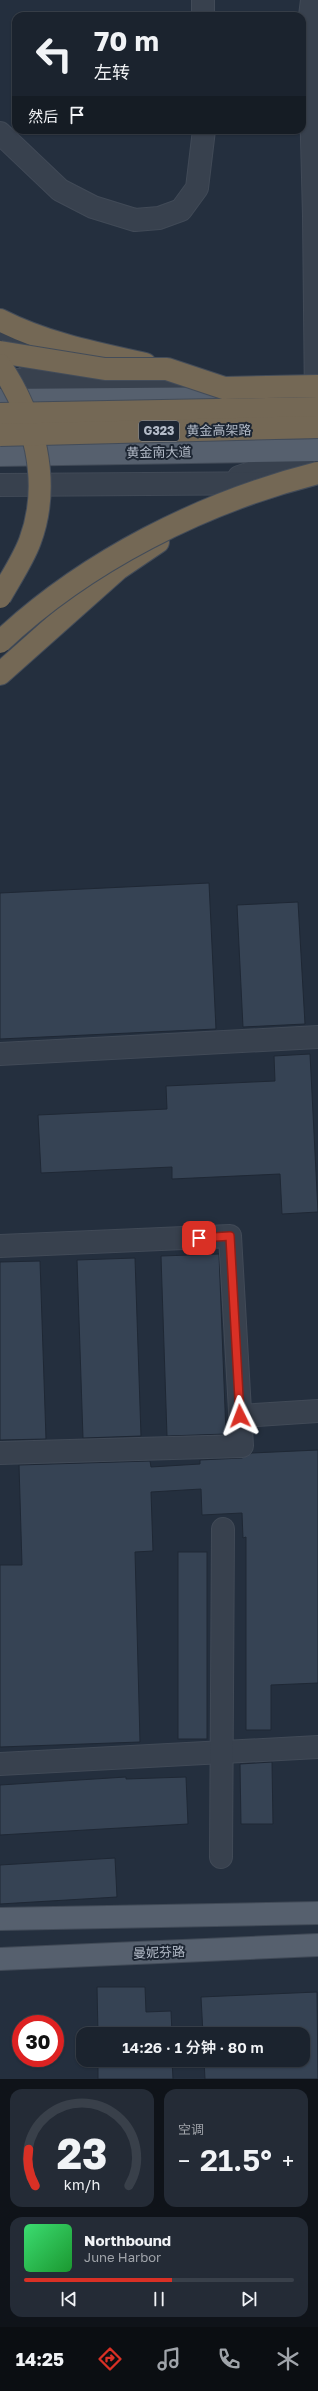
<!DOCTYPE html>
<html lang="zh">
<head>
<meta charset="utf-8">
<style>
	body { margin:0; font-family:"Golos Text","Noto Sans SC",sans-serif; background:#242b36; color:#f1f3f6; height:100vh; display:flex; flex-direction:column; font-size:15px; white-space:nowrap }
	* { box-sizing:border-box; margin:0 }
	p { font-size:13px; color:#a0a4aa }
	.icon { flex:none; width:22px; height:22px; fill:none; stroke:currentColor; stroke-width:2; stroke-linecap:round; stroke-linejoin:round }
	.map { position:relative; height:2079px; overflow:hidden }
	.drawer { display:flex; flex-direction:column; gap:10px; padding:10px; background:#0f1319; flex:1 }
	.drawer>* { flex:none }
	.top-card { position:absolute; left:12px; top:12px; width:294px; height:122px; border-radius:12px; box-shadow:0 1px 3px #0004,0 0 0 1px #39404a; background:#1b232e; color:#f1f3f6; overflow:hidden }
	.speed { position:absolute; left:12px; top:2015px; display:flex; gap:8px; font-size:20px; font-weight:700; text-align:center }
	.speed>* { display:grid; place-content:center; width:52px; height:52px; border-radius:50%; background:#1b232e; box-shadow:0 1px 3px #0004,0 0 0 1px #39404a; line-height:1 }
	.speed .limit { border:6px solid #d22; background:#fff; color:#111 }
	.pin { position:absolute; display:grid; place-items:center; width:34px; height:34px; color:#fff; margin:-17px; border-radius:8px; box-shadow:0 2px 6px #0006 }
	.me { position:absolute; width:44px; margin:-22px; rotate:357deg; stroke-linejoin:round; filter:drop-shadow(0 0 3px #0008) }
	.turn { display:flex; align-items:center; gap:14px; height:84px; padding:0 16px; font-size:18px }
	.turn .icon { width:52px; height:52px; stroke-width:2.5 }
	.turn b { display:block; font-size:28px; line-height:34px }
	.then { display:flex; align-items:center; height:38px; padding:0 16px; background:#0003; gap:8px; font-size:15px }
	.big { font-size:30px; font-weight:600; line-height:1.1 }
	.drawer .widget { flex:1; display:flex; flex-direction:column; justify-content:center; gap:6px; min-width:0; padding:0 14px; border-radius:12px; background:#242b36 }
	.drawer .dial { align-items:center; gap:0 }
	.dial svg { height:104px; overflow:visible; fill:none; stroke:#39404a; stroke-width:7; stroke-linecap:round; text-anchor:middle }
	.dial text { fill:#f1f3f6; stroke:none }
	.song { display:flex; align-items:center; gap:12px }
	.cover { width:48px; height:48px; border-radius:6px; background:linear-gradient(135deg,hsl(140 70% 55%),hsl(130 70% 35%)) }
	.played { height:4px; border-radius:2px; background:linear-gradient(90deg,#d93025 55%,#39404a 55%) }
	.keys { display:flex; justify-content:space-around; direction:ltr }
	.heat { display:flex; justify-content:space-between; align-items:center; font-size:22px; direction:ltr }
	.drawer .tiles { flex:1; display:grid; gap:10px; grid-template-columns:1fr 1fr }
	.widget:last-child { grid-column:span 2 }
	.trip { position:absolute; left:76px; top:2027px; width:234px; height:40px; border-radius:12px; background:#1b232e; box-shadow:0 1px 3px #0004,0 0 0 1px #39404a; font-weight:600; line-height:40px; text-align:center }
	.tabs { display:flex; height:64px; justify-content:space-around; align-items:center; background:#0b0e12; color:#a0a4aa }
	.tabs .icon { width:28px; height:28px }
	.tabs .on { color:#d93025 }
	.tabs b { font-size:18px; color:#f1f3f6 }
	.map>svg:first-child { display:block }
</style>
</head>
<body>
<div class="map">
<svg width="318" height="2079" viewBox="0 0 318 2079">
	<rect width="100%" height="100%" fill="#242f3e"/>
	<g fill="#364354" stroke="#1f2835">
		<polygon points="209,883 216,1029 0,1039 0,893"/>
		<polygon points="298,902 305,1024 243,1027 237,905"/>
		<polygon points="310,1054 318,1212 282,1214 280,1174 172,1179 172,1167 41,1173 38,1115 167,1109 166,1086 275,1081 274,1056"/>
		<polygon points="219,1254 226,1434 167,1436 161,1256"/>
		<polygon points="135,1258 141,1436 83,1438 77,1260"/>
		<polygon points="40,1261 46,1439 0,1440 0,1262"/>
		<polygon points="318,1450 318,1683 271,1685 271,1730 246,1730 246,1537 243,1538 242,1513 202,1515 201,1489 151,1492 153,1551 135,1552 140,1742 0,1747 0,1565 22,1565 19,1465 150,1461 151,1467 200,1464 200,1460 242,1458 252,1453"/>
		<rect x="178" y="1552" width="29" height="187"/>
		<polygon points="272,1762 273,1824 241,1824 240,1764"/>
		<polygon points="126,1777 126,1779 186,1777 188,1824 0,1835 0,1785"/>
		<polygon points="115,1858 117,1897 0,1904 0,1865"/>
		<polygon points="97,1987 145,1987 146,2012 171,2011 172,2034 98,2034"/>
		<polygon points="317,1992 318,2079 205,2079 204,2060 303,2060 303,2034 203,2034 201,1997"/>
		<polygon points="98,2060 172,2060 173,2079 98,2079"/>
	</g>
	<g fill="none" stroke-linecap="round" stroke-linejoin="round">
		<defs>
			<g id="minor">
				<polyline points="203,0 203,16"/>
				<polyline points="312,0 309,24 314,216 316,404"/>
				<polyline points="0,133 60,190 93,207 135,220 159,218 181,210 197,188 204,130"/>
				<polyline points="0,330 32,364"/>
				<polyline points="0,380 197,380"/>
				<polyline points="239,477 312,452"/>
				<polyline points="0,485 277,483"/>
				<polyline points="0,1054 318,1037"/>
				<polyline points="0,1246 230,1236 242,1446 0,1453"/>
				<polyline points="240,1416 318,1411"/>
				<polyline points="0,1764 318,1747"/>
				<polyline points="221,1857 223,1529"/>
			</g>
			<g id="major">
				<polyline points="0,400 251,398"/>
				<polyline points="0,455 318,450"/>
				<polyline points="0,1919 318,1913"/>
				<polyline points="0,1959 318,1945"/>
			</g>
			<g id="highway">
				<path d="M0,320C45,343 95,353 145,364"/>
				<polyline points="0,674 118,569 158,542"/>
			</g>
		</defs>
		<use href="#minor" stroke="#414a57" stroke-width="24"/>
		<use href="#major" stroke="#414a57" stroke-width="24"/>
		<use href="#highway" stroke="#434c59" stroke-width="24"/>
		<use href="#minor" stroke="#38414e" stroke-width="22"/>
		<use href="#major" stroke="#56606e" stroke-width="22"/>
		<use href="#highway" stroke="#746855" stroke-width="22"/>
		<defs>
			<g id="highway-bridge">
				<polyline points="0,352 105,369 167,369 224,388 318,386"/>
				<path d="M0,365C34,415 52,482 30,541C23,560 10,579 0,597"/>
				<polyline points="0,414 318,408"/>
				<polyline points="0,435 318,427"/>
				<path d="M0,642C86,561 203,502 318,473"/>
			</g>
		</defs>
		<use href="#highway-bridge" stroke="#434c59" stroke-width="24" stroke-linecap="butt"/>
		<use href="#highway-bridge" stroke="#746855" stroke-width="22"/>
	</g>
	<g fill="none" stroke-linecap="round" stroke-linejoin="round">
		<defs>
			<polyline id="route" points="199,1238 230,1236 240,1416"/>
		</defs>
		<use href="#route" stroke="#8d1f18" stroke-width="10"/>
		<use href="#route" stroke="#d93025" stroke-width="7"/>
	</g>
	<g text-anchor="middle" stroke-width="4" stroke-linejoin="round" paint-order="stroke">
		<rect fill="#1d2633" stroke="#878f9c" stroke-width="1" x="139" y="421" width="40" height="20" rx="3"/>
		<g font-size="12" font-weight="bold" fill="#b4bcc9">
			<text x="159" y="435">G323</text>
		</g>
		<g font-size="13" fill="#b4bcc9" stroke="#1d2633">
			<text transform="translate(219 430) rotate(-1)" y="5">黄金高架路</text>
			<text transform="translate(159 452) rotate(-1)" y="5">黄金南大道</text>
			<text transform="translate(159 1952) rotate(-2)" y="5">曼妮芬路</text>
		</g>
	</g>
</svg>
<div class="speed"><div class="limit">30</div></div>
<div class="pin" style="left:199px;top:1238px;background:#d93025"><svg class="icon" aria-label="arrive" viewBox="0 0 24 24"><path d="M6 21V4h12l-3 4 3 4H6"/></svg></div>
<svg class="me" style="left:240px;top:1416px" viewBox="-20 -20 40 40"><path d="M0-17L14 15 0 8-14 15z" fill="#d93025" stroke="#fff" stroke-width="4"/></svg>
<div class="trip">14:26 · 1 分钟 · 80 m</div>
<div class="top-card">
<div class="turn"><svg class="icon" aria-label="left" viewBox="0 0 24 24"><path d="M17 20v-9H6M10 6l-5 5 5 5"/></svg><div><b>70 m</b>左转</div></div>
<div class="then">然后<svg class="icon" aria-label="arrive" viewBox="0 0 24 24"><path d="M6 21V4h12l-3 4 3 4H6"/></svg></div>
</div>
</div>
<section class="drawer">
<div class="tiles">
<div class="widget dial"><svg viewBox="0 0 100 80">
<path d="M14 69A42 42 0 1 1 86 69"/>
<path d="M14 69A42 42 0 0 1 9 41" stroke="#d93025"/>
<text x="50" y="56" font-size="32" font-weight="700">23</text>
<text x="50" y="72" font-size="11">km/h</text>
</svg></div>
<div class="widget"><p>空调</p>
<div class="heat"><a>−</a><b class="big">21.5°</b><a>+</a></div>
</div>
<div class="widget">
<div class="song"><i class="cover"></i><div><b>Northbound</b><p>June Harbor</p></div></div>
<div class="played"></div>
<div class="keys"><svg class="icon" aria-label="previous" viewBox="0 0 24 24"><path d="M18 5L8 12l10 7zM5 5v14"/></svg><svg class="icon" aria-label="pause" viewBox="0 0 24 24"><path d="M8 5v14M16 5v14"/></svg><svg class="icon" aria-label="next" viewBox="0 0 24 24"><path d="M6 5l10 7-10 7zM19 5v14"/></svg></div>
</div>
</div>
</section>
<nav class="tabs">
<b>14:25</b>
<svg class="icon on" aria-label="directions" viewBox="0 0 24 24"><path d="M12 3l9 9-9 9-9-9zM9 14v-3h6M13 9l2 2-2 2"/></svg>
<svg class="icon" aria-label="music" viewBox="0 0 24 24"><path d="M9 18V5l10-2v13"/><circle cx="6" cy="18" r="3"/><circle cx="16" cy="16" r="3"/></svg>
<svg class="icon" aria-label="phone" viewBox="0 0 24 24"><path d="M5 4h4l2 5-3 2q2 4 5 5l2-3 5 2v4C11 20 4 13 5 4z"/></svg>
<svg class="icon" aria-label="climate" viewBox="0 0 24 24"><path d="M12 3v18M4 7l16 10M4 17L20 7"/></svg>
</nav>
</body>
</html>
